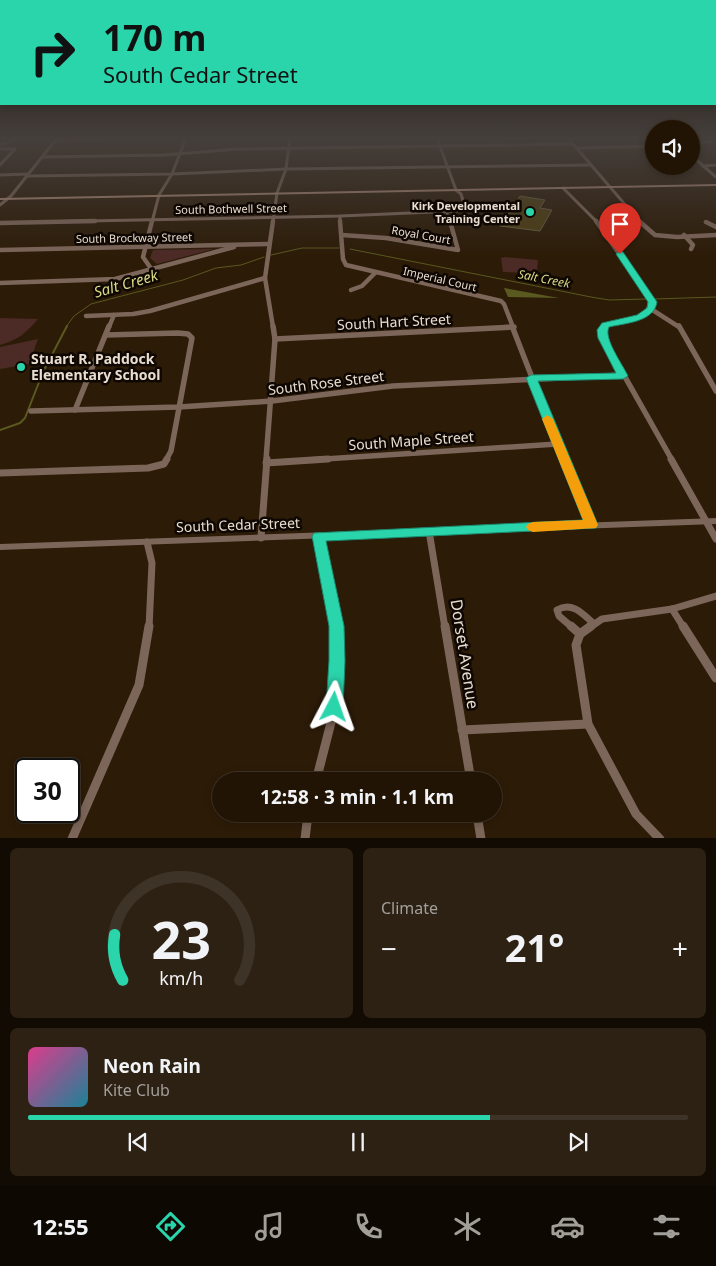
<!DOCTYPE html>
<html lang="en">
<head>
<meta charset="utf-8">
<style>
	body { margin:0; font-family:"Noto Sans",sans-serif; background:#2d2113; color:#f1f3f6; height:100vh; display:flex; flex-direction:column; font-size:19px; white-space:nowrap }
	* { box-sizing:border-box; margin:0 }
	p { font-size:16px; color:#a29e9a }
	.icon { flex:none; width:28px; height:28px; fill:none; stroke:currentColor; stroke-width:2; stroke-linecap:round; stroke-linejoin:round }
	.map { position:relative; height:838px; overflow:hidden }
	.side { display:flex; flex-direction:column; gap:10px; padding:10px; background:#120b03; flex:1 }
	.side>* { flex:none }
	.top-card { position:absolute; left:0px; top:0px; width:716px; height:105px; box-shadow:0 2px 8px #0003,0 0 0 1px #3e3327; background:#2ad5ac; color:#111; overflow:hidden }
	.buttons { position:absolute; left:645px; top:120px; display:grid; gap:10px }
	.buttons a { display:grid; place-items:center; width:55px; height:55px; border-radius:50%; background:#211405; box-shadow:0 2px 8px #0003,0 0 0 1px #3e3327; font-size:25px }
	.speed { position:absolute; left:15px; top:758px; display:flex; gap:10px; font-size:25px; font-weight:700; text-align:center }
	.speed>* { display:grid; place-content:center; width:65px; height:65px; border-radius:50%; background:#211405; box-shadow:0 2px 8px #0003,0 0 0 1px #3e3327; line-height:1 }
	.speed .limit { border:2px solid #111; border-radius:8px; background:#fff; color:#111 }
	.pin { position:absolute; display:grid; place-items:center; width:42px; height:42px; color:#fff; margin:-51px -21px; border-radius:50% 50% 50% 0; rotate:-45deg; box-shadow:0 0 5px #0007 }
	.pin .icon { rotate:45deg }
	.me { position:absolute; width:55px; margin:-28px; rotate:4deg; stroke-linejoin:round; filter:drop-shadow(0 0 4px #0008) }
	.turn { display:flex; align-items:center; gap:18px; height:105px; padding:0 20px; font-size:22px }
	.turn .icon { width:65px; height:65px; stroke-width:2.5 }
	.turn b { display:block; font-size:35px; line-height:42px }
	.big { font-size:38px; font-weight:700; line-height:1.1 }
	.side .tile { flex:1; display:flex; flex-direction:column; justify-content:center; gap:8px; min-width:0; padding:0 18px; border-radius:8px; background:#2d2113 }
	.side .dial { align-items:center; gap:0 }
	.dial svg { height:130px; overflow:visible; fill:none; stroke:#3e3327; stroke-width:7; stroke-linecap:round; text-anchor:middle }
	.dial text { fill:#f1f3f6; stroke:none }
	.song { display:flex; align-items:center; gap:15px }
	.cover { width:60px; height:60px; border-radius:8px; background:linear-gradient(135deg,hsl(330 70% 55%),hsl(190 70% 35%)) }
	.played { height:5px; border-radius:2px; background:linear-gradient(90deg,#2ad5ac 70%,#3e3327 70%) }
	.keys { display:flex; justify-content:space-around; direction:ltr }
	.heat { display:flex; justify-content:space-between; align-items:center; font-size:28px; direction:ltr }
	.side .tiles { flex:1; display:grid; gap:10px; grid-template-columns:1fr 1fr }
	.tile:last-child { grid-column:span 2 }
	.trip { position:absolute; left:212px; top:772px; width:290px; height:50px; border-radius:25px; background:#211405; box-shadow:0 2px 8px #0003,0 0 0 1px #3e3327; font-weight:700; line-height:50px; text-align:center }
	.tabs { display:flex; height:80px; justify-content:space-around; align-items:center; background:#0d0802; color:#a29e9a }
	.tabs .icon { width:35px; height:35px }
	.tabs .selected { color:#2ad5ac }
	.tabs b { font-size:22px; color:#f1f3f6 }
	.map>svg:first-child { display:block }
</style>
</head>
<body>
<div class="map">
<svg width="716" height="839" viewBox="0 0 716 839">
	<rect width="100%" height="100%" fill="#2c1b07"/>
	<g fill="#4c2a26">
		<polygon points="214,249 157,264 150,258 153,250"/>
		<polygon points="505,257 538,260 537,270 529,273 503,272 501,258"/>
		<path d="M0,318L38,319C26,333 18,340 0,345Z"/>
		<polygon points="38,339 29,364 0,369 0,347"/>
	</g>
	<polygon fill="#595920" points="504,288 559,298 508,297"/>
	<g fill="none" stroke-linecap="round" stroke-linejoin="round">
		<g stroke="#595920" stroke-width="1">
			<polyline points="350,249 591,297 609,300 646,299"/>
			<polyline points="271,255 302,248 339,248"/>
			<polyline points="655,299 716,297"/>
			<polyline points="66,327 74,316 91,304 183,280 216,268 241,265 264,257"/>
		</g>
		<polyline stroke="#595920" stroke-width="2" points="0,430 20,423 25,418 43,372 67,326"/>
	</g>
	<polygon fill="#4c3d13" stroke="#665c42" points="520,196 545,200 540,208 552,210 540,231 500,226"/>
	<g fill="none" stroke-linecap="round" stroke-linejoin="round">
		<g stroke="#7c6559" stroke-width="3">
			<polyline points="568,138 640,222"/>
			<polyline points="56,140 132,138"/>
			<polyline points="691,143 716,141"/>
			<polyline points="576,148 654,146"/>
			<polyline points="0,149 15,149 0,165"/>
			<polyline points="691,155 716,177"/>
			<polyline points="42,157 164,155 238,149 573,144"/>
			<polyline points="703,166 716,165"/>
			<polyline points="0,175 28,174"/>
			<polyline points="26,176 172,174 286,169 590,165"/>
			<polyline points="563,188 597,222"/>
			<polyline points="0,205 11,196 57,138"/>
			<polyline points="447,213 450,222"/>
			<polyline points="340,216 340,222"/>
			<polyline points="34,222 340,216 457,211 464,204 461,194 456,190 437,138"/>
			<polyline points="152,222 159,195 172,174 186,138"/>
			<polyline points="273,222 277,193 286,169 290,138"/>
		</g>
		<g stroke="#7c6559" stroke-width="4.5">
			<polyline points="273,221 265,278 273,327"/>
			<polyline points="340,221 343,259 346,265 501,301 504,304 513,327"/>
			<path d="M596,221L650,297C654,320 623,322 606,325L604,327"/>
			<polyline points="639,221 655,235 677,237 716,235"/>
			<polyline points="706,222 716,227"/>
			<polyline points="0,223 95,221"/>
			<polyline points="342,235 386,238 458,250 450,221"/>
			<polyline points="684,235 693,245 691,249"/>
			<polyline points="0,250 269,244"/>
			<polyline points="152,270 143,257 152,221"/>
			<polyline points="0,283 115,279 234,247"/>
			<polyline points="351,290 362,286 375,273"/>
			<polyline points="651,309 679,327"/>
			<polyline points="86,316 133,314 150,311 265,278"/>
			<polyline points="109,327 114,315"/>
			<polyline points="505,327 514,327"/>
		</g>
		<g stroke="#7c6559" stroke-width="5.5">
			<polyline points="512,326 564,460"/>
			<polyline points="605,326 602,330 603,338 672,460"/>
			<polyline points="679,326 716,391"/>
			<polyline points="106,335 178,333 188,334 192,338 171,451 166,460"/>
			<polyline points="275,339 514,327"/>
			<polyline points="75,410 109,326"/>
			<polyline points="31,411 179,407 272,401 393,386 623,375"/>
			<polyline points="266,460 275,339 273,326"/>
			<polyline points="309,460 557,444"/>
		</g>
		<g stroke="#7c6559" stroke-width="7">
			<polyline points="563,459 592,525"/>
			<polyline points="671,459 716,539"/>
			<polyline points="266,463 328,459"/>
			<polyline points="0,473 148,468 164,464 167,459"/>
			<polyline points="429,531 445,628"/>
			<polyline points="319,536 337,628"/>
			<polyline points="261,538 267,459"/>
			<polyline points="147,542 152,563 149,628"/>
			<polyline points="672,609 684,628"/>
			<path d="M573,628L559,616L557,610C572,601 583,614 594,624"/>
			<polyline points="589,628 602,619 672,609 716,596"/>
		</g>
		<g stroke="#7c6559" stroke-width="9">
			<polyline points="445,626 471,781"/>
			<polyline points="571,626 580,634"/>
			<polyline points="591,626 580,634 576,645 588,724 636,814 660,839"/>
			<polyline points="683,626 716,678"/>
			<polyline points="462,730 588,724"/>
			<polyline points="316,781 335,707 337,626"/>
			<polyline points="477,814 481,839"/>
			<polyline points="72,839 139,685 149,626"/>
			<polyline points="305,839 308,814"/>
		</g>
		<polygon fill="#7c6559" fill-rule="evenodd" points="716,518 716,524 0,550 0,544"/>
		<polygon fill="#b28c7a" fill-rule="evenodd" points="716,184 716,186 0,200 0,198"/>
		<defs>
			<polyline id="rail" points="0,145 19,138"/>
		</defs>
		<use href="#rail" stroke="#9e9081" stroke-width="2.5"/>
		<use href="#rail" stroke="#0e0702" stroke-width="1" stroke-dasharray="3" stroke-linecap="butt"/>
	</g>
	<linearGradient id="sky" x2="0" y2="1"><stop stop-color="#180f04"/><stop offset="0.54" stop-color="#453f3c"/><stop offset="1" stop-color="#453f3c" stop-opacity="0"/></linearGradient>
	<rect width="716" height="256" fill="url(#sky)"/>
	<path fill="#2ad5ac" stroke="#1b8a70" d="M620,251L623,252L657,302C654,322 626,323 609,327C603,338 623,365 628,376L623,379L538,381L598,525L596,528L326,541L344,626L345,661L343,707L340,712L334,715L329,712L326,707L329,661V626L312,536L314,533L583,520L526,378L531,375L616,373L598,338L597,330L602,323L637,315L647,308L648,302L616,254Z"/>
	<polygon fill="#f59e0b" points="547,415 553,419 598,525 596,528 533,532 528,530 526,527 528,524 533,522 583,520 542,419"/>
	<g fill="#2ad5ac" stroke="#0e0702" stroke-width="2">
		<circle cx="530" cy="212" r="5"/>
		<circle cx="21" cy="367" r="5"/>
	</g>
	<g text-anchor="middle" stroke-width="5" stroke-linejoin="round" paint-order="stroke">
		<g font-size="11" font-weight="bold" fill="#e9ddd1" stroke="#0e0702" text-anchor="end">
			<text x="520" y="210">Kirk Developmental<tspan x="520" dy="13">Training Center</tspan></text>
		</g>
		<g font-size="11" fill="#e9ddd1" stroke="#0e0702">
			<text transform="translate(231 209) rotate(-1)" y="4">South Bothwell Street</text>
			<text transform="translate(421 235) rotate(10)" y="4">Royal Court</text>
			<text transform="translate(134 238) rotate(-1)" y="4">South Brockway Street</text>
			<text transform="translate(440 279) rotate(13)" y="4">Imperial Court</text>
		</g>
		<g font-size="12" font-style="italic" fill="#d8da85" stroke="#0e0702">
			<text transform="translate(544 279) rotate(11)" y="4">Salt Creek</text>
		</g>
		<g font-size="14" fill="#e9ddd1" stroke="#0e0702">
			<text transform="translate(394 322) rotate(-3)" y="5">South Hart Street</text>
			<text transform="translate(326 383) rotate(-7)" y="5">South Rose Street</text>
			<text transform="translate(411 441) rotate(-4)" y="5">South Maple Street</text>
			<text transform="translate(238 525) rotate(-2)" y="5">South Cedar Street</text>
		</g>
		<g font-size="14" font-weight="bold" fill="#e9ddd1" stroke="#0e0702" text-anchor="start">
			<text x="31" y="364">Stuart R. Paddock<tspan x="31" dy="16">Elementary School</tspan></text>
		</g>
		<g font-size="15" font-style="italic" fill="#d8da85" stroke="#0e0702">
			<text transform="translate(126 284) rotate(-16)" y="5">Salt Creek</text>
		</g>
		<g font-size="16" fill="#e9ddd1" stroke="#0e0702">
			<text transform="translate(465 654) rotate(81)" y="6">Dorset Avenue</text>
		</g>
	</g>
</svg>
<div class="buttons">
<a><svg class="icon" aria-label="sound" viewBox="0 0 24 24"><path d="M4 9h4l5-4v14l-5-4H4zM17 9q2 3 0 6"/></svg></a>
</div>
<div class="speed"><div class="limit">30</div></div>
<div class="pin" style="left:620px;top:254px;background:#d93025"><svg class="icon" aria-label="arrive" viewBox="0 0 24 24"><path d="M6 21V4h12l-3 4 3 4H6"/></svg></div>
<svg class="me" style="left:334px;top:707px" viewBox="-20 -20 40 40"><path d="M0-17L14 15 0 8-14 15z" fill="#2ad5ac" stroke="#fff" stroke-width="4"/></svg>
<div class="trip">12:58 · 3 min · 1.1 km</div>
<div class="top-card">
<div class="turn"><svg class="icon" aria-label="right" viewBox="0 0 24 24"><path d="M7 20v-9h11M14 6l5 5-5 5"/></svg><div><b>170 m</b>South Cedar Street</div></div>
</div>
</div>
<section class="side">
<div class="tiles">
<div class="tile dial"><svg viewBox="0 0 100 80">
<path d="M14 69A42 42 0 1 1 86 69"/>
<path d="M14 69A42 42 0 0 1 9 41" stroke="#2ad5ac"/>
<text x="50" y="56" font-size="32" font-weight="700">23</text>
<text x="50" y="72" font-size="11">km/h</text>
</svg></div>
<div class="tile"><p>Climate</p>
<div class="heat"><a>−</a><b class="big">21°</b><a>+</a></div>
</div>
<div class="tile">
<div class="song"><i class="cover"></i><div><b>Neon Rain</b><p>Kite Club</p></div></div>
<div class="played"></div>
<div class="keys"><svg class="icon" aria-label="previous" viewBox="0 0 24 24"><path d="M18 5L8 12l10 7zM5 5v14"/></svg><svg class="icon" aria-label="pause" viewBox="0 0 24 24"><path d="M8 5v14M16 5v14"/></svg><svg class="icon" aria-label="next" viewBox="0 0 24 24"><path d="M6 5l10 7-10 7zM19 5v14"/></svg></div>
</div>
</div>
</section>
<nav class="tabs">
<b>12:55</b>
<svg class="icon selected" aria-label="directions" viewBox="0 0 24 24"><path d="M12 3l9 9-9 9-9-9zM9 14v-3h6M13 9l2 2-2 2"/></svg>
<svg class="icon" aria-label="music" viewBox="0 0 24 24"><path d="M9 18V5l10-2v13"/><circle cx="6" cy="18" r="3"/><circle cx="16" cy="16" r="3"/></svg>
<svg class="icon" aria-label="phone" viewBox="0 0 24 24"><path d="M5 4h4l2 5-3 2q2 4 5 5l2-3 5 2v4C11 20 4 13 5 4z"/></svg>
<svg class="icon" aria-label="climate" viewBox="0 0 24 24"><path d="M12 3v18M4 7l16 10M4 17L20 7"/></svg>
<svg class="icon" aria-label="car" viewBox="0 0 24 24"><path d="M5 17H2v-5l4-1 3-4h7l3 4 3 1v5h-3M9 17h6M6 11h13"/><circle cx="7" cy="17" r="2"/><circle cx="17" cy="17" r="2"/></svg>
<svg class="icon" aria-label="filters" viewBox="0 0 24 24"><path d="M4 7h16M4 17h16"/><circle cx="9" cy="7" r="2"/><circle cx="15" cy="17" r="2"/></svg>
</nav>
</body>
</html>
